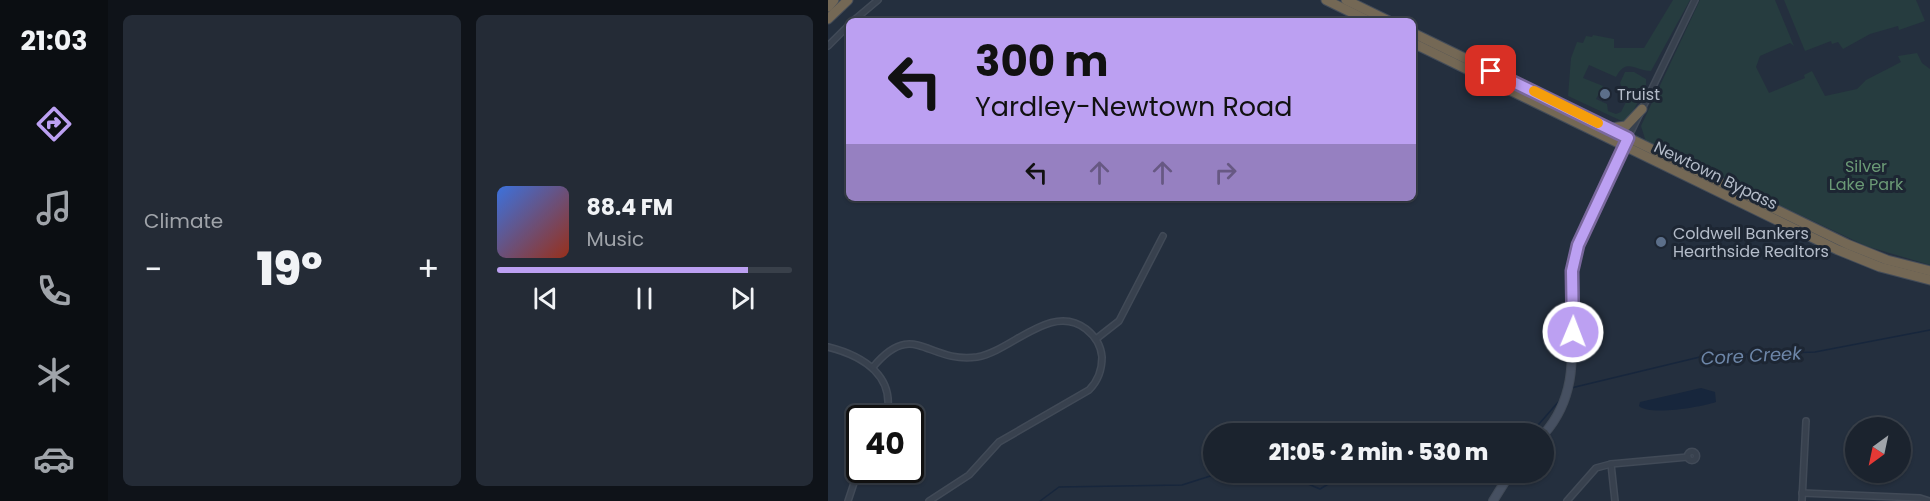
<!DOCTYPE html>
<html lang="en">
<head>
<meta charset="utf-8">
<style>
	body { margin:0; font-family:Poppins,sans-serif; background:#242b36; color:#f1f3f6; height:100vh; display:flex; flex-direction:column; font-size:22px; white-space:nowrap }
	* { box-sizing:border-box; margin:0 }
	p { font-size:20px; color:#a0a4aa }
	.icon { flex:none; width:33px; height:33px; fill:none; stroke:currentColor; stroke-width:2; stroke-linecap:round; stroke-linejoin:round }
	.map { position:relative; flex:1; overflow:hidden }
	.panel { display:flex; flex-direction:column; gap:15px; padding:15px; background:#0f1319; width:720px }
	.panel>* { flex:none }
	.hud { position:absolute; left:18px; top:18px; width:570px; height:183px; border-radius:9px; box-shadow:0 2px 4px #0004,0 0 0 2px #39404a; background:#bca0f2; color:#111; overflow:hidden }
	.needle { width:39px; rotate:213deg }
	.tools { position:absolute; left:1017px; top:417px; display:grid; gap:12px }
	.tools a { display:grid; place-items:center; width:66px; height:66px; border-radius:50%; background:#1b232e; box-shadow:0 2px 4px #0004,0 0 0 2px #39404a; font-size:30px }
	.speed { position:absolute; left:18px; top:405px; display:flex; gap:12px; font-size:30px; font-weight:700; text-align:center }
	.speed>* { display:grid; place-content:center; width:78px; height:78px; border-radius:50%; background:#1b232e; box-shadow:0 2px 4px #0004,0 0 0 2px #39404a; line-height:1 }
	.speed .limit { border:3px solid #111; border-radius:9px; background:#fff; color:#111 }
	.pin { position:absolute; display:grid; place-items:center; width:51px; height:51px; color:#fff; margin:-26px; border-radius:12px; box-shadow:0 3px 9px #0006 }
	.me { position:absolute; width:66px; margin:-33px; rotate:1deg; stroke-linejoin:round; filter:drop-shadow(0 0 4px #0008) }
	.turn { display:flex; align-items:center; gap:21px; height:126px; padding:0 30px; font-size:27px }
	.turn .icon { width:78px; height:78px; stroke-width:2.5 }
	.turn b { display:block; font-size:42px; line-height:51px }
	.lanes { display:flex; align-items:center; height:57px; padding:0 30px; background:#0003; justify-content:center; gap:30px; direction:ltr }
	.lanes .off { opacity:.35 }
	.big { font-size:45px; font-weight:800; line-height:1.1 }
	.panel .widget { flex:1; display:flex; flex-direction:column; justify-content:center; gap:9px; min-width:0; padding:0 21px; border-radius:9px; background:#242b36 }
	.song { display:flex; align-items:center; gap:18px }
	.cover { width:72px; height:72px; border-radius:9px; background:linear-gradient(135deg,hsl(220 70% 55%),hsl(10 70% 35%)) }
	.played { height:6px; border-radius:3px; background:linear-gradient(90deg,#bca0f2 85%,#39404a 85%) }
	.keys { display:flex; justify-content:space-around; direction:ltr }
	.heat { display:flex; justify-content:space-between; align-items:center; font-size:33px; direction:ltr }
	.panel .tiles { flex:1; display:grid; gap:15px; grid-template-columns:repeat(2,1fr) }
	.trip { position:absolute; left:375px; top:423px; width:351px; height:60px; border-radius:30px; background:#1b232e; box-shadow:0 2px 4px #0004,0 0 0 2px #39404a; font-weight:800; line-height:60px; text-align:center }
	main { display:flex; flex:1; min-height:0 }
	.menu { display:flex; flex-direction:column; width:108px; justify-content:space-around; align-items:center; background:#0b0e12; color:#a0a4aa }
	.menu .icon { width:42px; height:42px }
	.menu .on { color:#bca0f2 }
	.menu b { font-size:27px; color:#f1f3f6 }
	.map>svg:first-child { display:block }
</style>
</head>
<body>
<main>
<nav class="menu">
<b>21:03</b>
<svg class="icon on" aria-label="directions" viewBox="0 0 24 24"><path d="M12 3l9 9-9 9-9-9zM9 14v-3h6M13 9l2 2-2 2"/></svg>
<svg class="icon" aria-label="music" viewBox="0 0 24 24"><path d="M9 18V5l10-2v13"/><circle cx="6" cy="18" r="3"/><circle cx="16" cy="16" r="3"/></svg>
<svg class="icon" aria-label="phone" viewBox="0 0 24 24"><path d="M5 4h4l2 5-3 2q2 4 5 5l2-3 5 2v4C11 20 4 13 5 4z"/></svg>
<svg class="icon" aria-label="climate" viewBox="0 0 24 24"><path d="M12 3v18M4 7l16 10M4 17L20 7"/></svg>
<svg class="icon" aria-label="car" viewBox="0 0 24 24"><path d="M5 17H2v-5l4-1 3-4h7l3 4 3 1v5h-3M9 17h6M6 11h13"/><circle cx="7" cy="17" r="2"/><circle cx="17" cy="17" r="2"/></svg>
</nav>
<section class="panel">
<div class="tiles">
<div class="widget"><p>Climate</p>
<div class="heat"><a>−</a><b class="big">19°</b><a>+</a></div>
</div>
<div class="widget">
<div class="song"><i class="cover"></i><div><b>88.4 FM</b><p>Music</p></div></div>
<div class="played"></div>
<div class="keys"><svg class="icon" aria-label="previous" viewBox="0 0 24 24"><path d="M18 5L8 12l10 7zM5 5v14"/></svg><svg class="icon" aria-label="pause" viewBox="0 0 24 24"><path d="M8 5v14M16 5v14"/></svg><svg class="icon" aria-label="next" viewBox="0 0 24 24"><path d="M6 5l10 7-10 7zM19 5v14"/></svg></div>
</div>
</div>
</section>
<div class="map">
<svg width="1102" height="501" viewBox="0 0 1102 501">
	<rect width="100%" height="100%" fill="#242f3e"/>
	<g fill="#263c3f">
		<path d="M845,0H862L823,71C808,71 798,57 788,77L761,65L755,78L775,86L768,99L779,104L780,111L788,114L793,112L799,100L792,83L797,72H806L818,79V85L801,120L798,123L740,96L743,58L749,42L755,43L758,36L764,37L765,35L786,39V48H816Z"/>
		<polygon points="872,0 947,0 966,46 962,43 932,56 928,67 941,93 977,78 976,75 984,71 997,96 1029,89 1038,80 1073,62 1070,56 1089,53 1094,63 1102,69 1102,265 1038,246 818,142 813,126"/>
		<polygon points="956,0 1088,0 1097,21 1071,30 1070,26 1042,34 1015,49 1010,42 1004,44 1003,41 977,51"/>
	</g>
	<path fill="#17263c" d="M873,388L887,392L888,402C874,407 821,416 811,406L812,402Z"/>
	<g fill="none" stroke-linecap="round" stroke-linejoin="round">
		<g stroke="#17263c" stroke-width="1.5">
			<polyline points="743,388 876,356 987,352 1102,330"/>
			<polyline points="548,434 562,425 594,434"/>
			<polyline points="693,434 704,432 732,400"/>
			<polyline points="452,472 492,489 520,472"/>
			<polyline points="212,501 231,487 354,485 395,472"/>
		</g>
		<defs>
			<g id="street">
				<polyline points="25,21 50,0"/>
				<polyline points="0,46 21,25"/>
				<polyline points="800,138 867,0"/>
				<polyline points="268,339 291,321 335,236"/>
				<path d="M0,347C36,356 69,377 58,418"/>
				<path d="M45,367C86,318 99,364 149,357C184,351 223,302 258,329C267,336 273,346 274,357C274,370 270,381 261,390L171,442L141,475L101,501"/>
				<circle cx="864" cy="456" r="4.5"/>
				<polyline points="783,464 787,501"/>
				<polyline points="974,493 1092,498 1101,501"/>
				<polyline points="20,501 32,465"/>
				<polyline points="739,501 768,468 783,464 860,457"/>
				<polyline points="974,501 978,421"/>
			</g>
			<g id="secondary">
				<path d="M716,434C762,382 735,321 746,261C752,226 782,175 798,142"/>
				<polyline points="665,501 683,472"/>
			</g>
			<g id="highway">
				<polyline points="498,0 541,21"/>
				<polyline points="518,0 561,21"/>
				<polyline points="0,7 6,0"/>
				<polyline points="0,19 20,0"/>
				<polyline points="585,33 1019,244 1059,260 1102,271"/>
				<polyline points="585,43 1010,250 1052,267 1102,280"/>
				<polyline points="783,128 798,126 814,109"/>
			</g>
		</defs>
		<use href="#street" stroke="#414a57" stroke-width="8"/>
		<use href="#secondary" stroke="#414a57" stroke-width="10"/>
		<use href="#highway" stroke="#434c59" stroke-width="11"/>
		<use href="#street" stroke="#38414e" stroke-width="5"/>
		<use href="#secondary" stroke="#465061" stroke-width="8"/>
		<use href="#highway" stroke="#746855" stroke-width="9"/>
	</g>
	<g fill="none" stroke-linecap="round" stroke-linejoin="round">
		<defs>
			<polyline id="route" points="663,71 800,138 750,245 744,271 745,332"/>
		</defs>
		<use href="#route" stroke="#7a689d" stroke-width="15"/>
		<use href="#route" stroke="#bca0f2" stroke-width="10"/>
		<polyline stroke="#f59e0b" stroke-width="10" points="706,91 770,123"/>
	</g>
	<g fill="#5c6f8a" stroke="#1d2633" stroke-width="2">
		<circle cx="777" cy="94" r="6"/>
		<circle cx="833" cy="242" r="6"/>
	</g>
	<g text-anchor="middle" stroke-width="6" stroke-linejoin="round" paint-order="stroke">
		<g font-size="16" fill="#b4bcc9" stroke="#1d2633" text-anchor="start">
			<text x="789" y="100">Truist</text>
			<text x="845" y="239">Coldwell Bankers<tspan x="845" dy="18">Hearthside Realtors</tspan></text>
		</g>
		<g font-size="16" fill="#6b9a76" stroke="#1d2633">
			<text x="1038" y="172">Silver<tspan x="1038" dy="18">Lake Park</tspan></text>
		</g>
		<g font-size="16" fill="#b4bcc9" stroke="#1d2633">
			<text transform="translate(888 175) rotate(26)" y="6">Newtown Bypass</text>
		</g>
		<g font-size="18" font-style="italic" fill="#6d86a8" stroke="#1d2633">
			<text transform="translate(923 356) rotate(-3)" y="6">Core Creek</text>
		</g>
	</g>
</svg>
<div class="tools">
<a><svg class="needle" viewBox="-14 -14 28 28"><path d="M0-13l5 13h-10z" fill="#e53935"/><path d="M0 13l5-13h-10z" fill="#a0a4aa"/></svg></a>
</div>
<div class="speed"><div class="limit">40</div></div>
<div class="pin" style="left:663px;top:71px;background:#d93025"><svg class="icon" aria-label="arrive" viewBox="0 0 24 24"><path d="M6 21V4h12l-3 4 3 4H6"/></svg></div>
<svg class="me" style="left:745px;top:332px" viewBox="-20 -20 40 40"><circle r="17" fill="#bca0f2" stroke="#fff" stroke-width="3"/><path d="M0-11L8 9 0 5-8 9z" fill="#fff"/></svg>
<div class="trip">21:05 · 2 min · 530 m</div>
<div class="hud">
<div class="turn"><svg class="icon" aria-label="left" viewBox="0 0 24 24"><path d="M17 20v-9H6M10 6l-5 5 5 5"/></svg><div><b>300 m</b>Yardley-Newtown Road</div></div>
<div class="lanes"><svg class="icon" aria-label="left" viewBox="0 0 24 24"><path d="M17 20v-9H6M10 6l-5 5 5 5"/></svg><svg class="icon off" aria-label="ahead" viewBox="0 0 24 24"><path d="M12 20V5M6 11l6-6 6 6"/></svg><svg class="icon off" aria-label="ahead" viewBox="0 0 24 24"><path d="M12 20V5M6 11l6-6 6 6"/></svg><svg class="icon off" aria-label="right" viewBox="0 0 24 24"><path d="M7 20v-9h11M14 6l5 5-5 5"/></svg></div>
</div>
</div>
</main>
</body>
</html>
